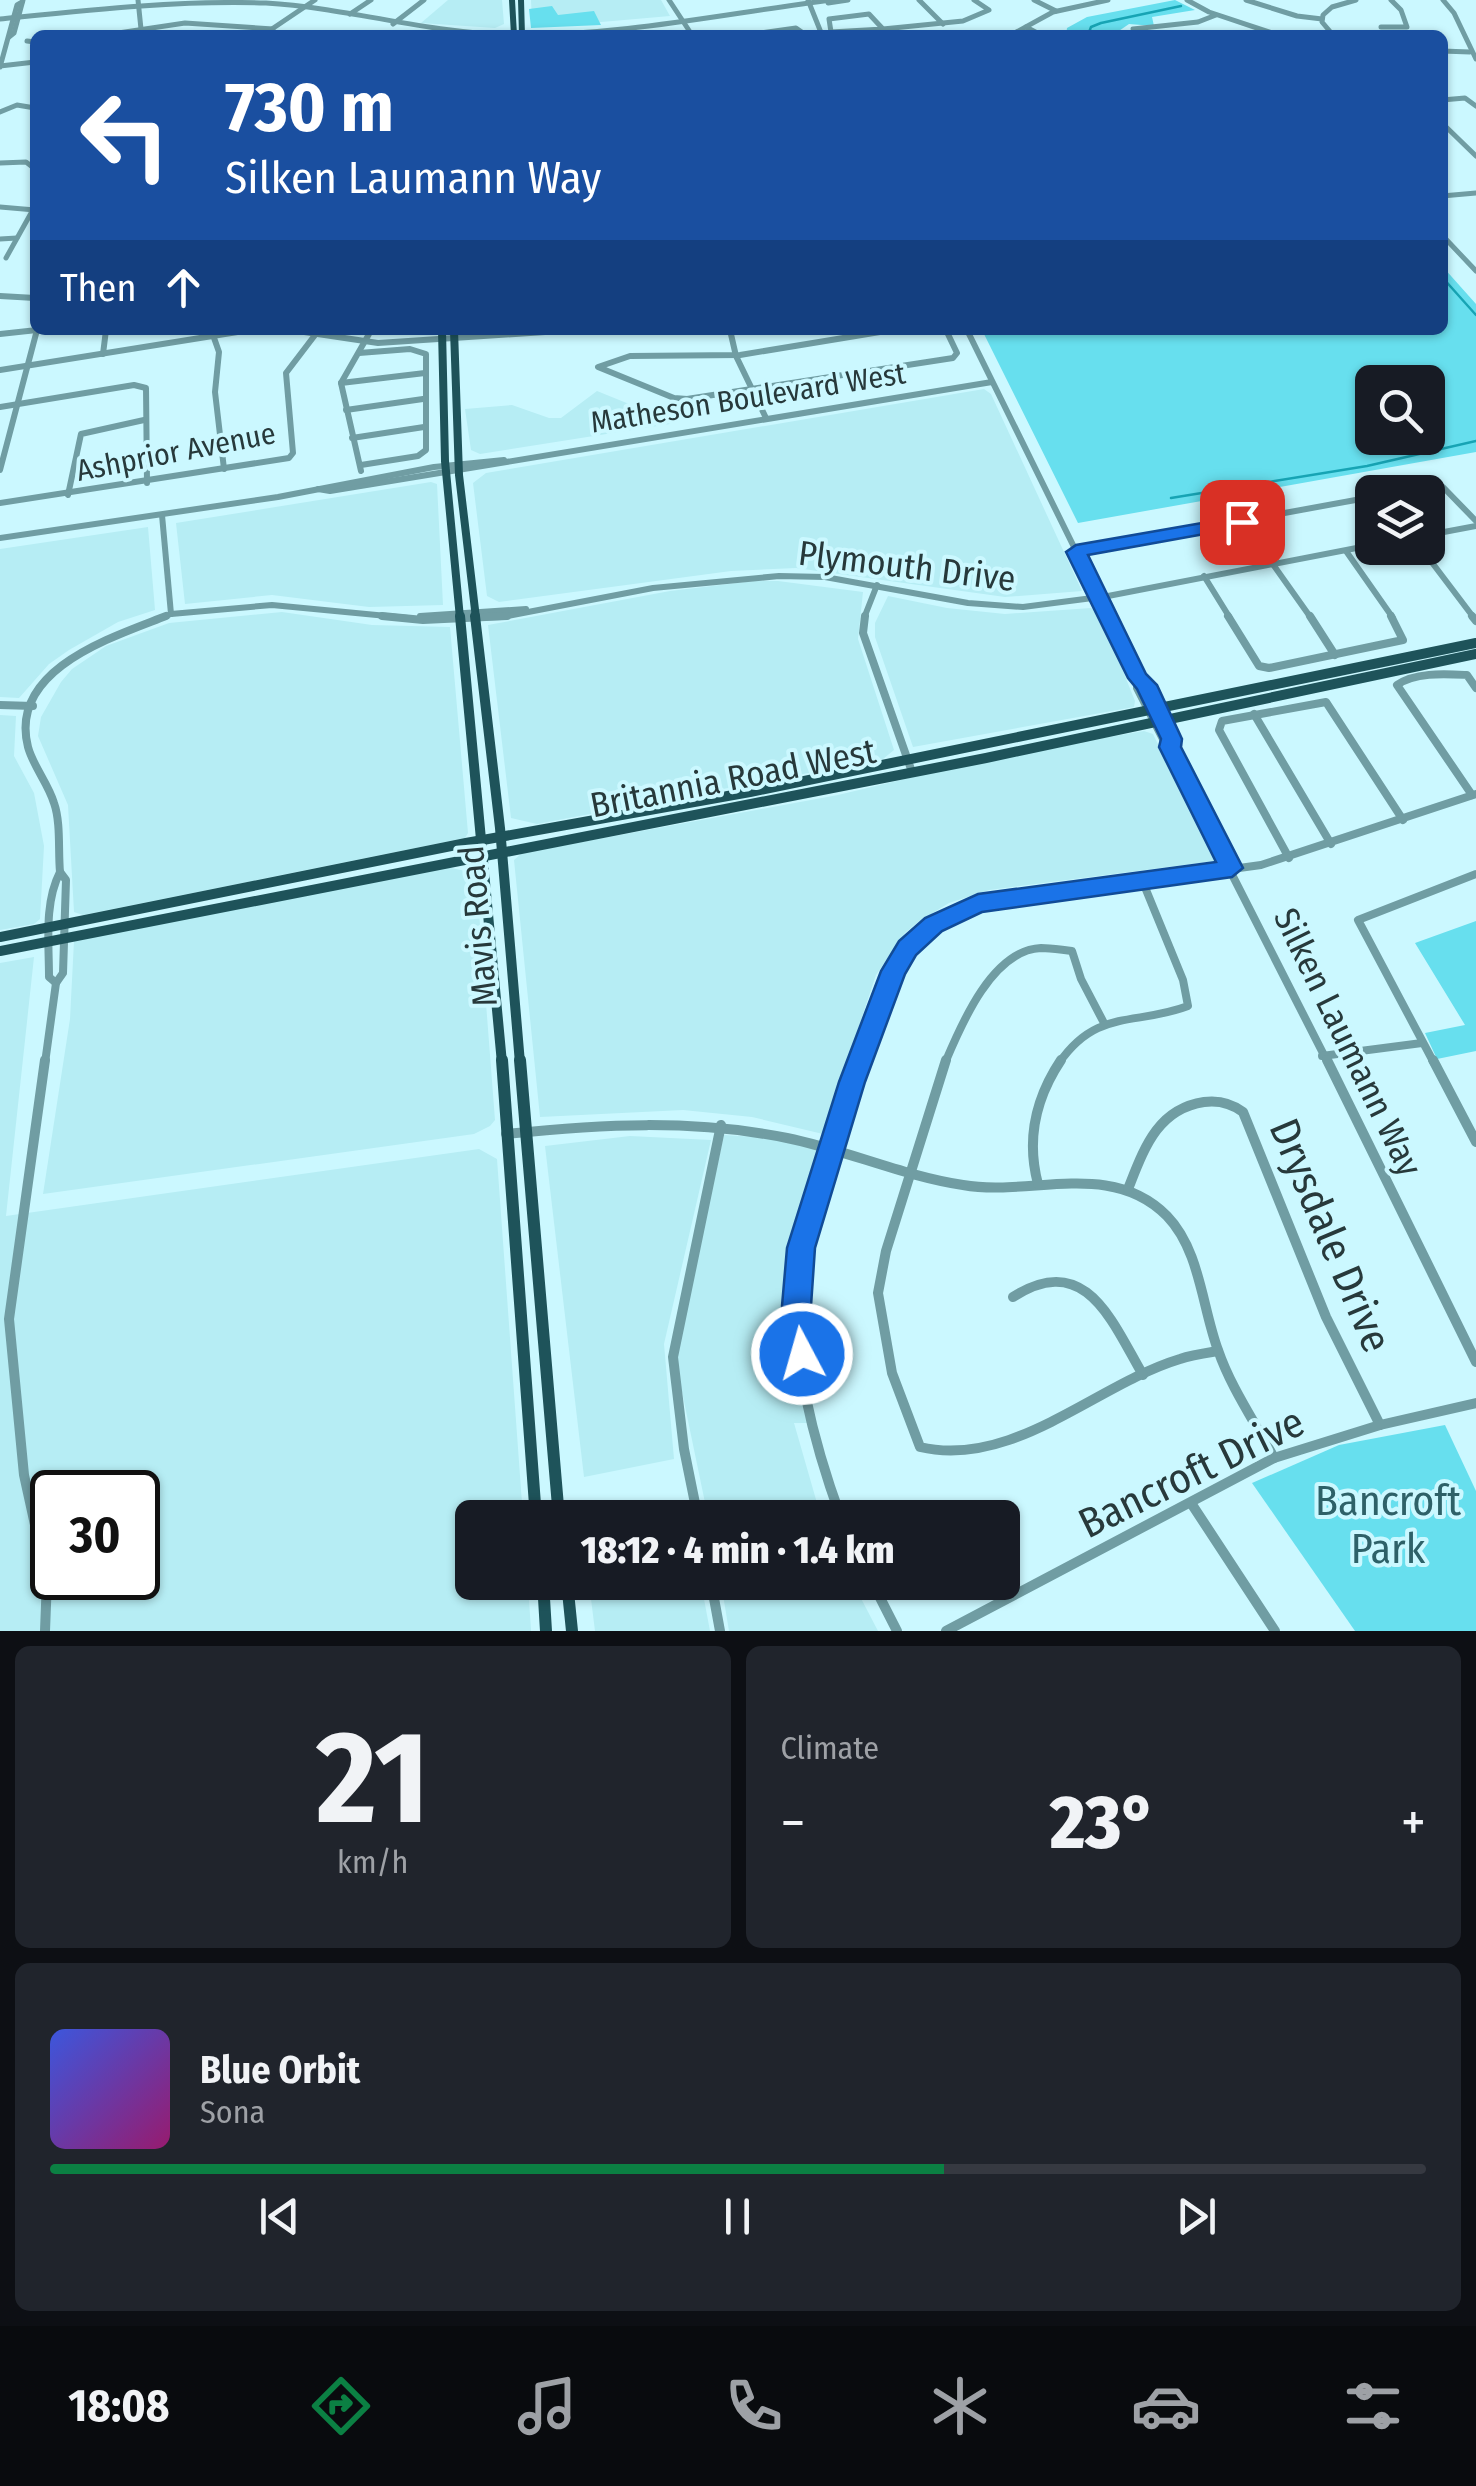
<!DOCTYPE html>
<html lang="en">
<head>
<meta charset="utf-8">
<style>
	body { margin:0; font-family:"Fira Sans Condensed",sans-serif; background:#20242c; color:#f1f3f6; height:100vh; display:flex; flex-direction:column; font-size:38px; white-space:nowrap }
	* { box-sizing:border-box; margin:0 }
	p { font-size:32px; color:#9ea1a6 }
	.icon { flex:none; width:55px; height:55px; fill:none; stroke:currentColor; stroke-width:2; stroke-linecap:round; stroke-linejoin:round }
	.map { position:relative; height:1631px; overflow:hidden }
	.details { display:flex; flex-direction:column; gap:15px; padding:15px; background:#0d0f14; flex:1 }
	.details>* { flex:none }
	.guide { position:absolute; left:30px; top:30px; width:1418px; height:305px; border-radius:15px; box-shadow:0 2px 8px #0004; background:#1a4fa0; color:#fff; overflow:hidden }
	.controls { position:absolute; left:1355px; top:365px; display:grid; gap:20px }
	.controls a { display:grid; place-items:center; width:90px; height:90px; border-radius:15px; background:#171b24; box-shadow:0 2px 8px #0004; font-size:50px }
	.speed { position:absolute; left:30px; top:1470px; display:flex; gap:20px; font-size:50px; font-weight:700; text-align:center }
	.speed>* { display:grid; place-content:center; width:130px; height:130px; border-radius:50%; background:#171b24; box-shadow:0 2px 8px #0004; line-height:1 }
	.speed .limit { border:5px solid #111; border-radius:15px; background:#fff; color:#111 }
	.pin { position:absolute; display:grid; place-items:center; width:85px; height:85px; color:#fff; margin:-42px; border-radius:20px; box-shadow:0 5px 15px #0006 }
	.me { position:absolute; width:110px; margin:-55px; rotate:354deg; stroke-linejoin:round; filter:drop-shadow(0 0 8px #0008) }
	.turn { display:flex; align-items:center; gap:35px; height:210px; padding:0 30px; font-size:45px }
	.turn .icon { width:130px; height:130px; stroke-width:2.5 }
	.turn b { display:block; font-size:70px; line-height:85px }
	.then { display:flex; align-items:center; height:95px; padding:0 30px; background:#0003; gap:20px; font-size:38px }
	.big { font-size:75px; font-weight:800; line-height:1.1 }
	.details .widget { flex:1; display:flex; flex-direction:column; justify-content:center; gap:15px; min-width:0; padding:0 35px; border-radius:15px; background:#20242c }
	.details .dial { align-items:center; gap:0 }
	.dial b { font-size:130px; line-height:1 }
	.song { display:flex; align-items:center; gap:30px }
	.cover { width:120px; height:120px; border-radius:15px; background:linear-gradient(135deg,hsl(230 70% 55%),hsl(320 70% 35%)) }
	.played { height:10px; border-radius:5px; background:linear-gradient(90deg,#0b8043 65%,#363941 65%) }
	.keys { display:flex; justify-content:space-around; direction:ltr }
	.heat { display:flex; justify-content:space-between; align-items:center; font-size:55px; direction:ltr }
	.details .tiles { flex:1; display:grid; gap:15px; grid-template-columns:1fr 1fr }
	.widget:last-child { grid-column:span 2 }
	.trip { position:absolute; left:455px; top:1500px; width:565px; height:100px; border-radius:15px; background:#171b24; box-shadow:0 2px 8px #0004; font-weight:800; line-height:100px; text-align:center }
	.menu { display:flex; height:160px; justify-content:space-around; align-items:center; background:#090b0e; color:#9ea1a6 }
	.menu .icon { width:70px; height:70px }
	.menu .selected { color:#0b8043 }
	.menu b { font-size:45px; color:#f1f3f6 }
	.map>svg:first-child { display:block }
</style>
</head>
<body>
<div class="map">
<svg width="1476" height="1631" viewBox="0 0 1476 1631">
	<rect width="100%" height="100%" fill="#cbf8ff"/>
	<g fill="#b6edf4" fill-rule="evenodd">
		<polygon points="448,0 502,0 504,24 495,28 421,23"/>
		<polygon points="531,0 661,0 670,16 544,27 532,22"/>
		<polygon points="984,389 991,394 1082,591 1005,597 796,568 731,571 499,602 487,596 473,483 486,473"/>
		<polygon points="597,391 676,423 480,454 471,450 465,409 512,405 549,418 561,418"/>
		<polygon points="431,482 437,484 443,605 369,607 272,595 185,604 176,523"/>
		<polygon points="148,527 155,610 118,622 69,650 49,664 19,698 0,697 0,549"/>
		<polygon points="754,581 778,581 863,592 858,639 894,750 883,759 537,824 511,818 488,625 670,591"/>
		<polygon points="888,596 947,608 1005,614 1091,608 1100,614 1135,701 1134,707 913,747 875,637 875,623"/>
		<polygon points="282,612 372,625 450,627 468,833 465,838 83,915 74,912 68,805 38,736 41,717 61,682 72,669 106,646 169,623"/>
		<polygon points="0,715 16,716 14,756 34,793 44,846 40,919 34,924 0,930"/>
		<polygon points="1144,731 1153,734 1215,861 989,890 949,903 918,922 905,933 876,975 823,1134 752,1117 683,1110 540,1117 514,860 522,853 838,795 1014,753"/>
		<polygon points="447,867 470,872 477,886 495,1120 490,1126 474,1134 43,1194 70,1019 74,941"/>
		<path d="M34,957L6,1216L479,1149L497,1159L523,1517L472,1518V1582L528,1583L531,1631H0V963ZM52,1492H138V1578H52Z"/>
		<polygon points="724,1135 770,1138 826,1152 797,1234 790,1312 795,1365 810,1423 794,1423 821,1517 708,1517 675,1358"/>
		<polygon points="630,1136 711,1140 664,1344 674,1459 584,1477 545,1146"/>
		<polygon points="589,1583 701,1583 710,1631 595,1631"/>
		<polygon points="721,1583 853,1583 878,1631 729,1631"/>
	</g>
	<g fill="#67dfee" fill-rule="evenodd">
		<polygon points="1175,0 1195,10 1152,17 1154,26 1129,24 1113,35 1066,35 1067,28 1087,17"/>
		<polygon points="552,6 558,15 594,11 601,25 531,28 529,9"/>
		<path d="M1443,267L1476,304V452L1078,523L982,330H1442ZM1372,382H1428V438H1372Z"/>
		<polygon points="1476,921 1476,1051 1437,1059 1425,1033 1465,1025 1415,943"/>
		<polygon points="1445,1425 1476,1491 1476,1631 1355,1631 1252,1483 1339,1445"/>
	</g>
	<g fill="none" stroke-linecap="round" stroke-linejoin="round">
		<g stroke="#17a4b4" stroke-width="2.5">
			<polyline points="1088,35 1091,27 1101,23 1181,6"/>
			<polyline points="1442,277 1476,315"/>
			<polyline points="1171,498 1367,466 1476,441"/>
		</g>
		<g stroke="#709da3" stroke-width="5">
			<polyline points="138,0 141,29"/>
			<polyline points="669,0 692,35"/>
			<polyline points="808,0 822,35"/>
			<polyline points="919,0 943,24"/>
			<polyline points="1034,0 1056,11"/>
			<polyline points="1187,0 1209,12 1278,35"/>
			<polyline points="1246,0 1297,16 1322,19"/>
			<polyline points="1443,0 1454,13 1476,59"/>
			<polyline points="828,3 848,0"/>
			<polyline points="350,14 371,0"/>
			<polygon points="869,14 883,29 831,32 829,19"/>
			<path d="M0,19C88,10 177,0 266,3C350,8 430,34 514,35C621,36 727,13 832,0"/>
			<polyline points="393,24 424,0"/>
			<polyline points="1026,27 1041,35"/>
			<polyline points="1381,27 1407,27 1401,10 1391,0"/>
			<polyline points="883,29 963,21 989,10 974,0"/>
			<polyline points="1133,29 1198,22 1216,15"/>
			<polyline points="105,35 185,23 273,29"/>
			<polyline points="263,35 315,0"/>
			<polyline points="395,35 399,33"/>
			<polyline points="747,35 796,28 806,35"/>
			<polyline points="1011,35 1053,12 1108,0"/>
			<polyline points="1333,35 1322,22 1323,15 1332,7 1356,0"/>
			<polyline points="9,37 14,33 23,0"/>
			<polyline points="27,41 35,42"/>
			<polyline points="1442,51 1470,52"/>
			<polyline points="0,66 35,62"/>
			<polyline points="0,67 17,5 22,2"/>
			<polyline points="1442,100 1465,98 1476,106"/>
			<polyline points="0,112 17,105 35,108"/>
			<polyline points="1442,123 1476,156"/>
			<polyline points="0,163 26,162 35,169"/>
			<polyline points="1442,196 1476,193"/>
			<polyline points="0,207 35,210"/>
			<polyline points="1442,235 1476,271"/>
			<polyline points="0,239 17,238"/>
			<polyline points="6,258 35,206"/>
		</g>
		<g stroke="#709da3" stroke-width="6">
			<polyline points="0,296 35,298"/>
			<polyline points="291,330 378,343 575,330"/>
			<polyline points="730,330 736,356 766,418"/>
			<polyline points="892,330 740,355 630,356 598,367 674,398 687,399 953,358 957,353 946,330"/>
			<polyline points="967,330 1109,618"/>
			<polyline points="0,334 37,330"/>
			<polyline points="213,335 219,352 215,392 224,469"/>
			<polyline points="359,353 410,349 426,354 426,450 418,456 361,465"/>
			<polyline points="103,354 106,330"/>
			<polyline points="0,370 250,330"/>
			<polyline points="341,383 425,373"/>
			<polyline points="0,407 134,385 146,388 147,483"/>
			<polyline points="346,410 423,399"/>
			<polyline points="352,438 424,427"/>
			<polyline points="0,470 37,330"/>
			<polyline points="361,471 341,383 369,334"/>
			<polyline points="318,489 330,491 992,382"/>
			<polyline points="1400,492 1443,487 1476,521"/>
			<polyline points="68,495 81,434 144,420"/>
			<polyline points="0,503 289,458 293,453 286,373 315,335"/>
			<polyline points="162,515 171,614"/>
			<polyline points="1243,522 1311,618"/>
			<polyline points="1428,535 1476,526"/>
			<polyline points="0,538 278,497 434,467 504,460"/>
			<polyline points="1421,548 1474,618"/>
			<polyline points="1076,551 1372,497"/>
			<polyline points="1346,551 1393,618"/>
			<polyline points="1204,576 1230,618"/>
			<polyline points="420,616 526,609"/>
			<polyline points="160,618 171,614 272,605 408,618"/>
			<polyline points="463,618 502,617 653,588 779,576 825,577 968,603 1023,607 1108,596 1372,545"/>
			<polyline points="864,618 877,585"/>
		</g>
		<g stroke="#709da3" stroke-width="8">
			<polyline points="382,616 423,620 507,616"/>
			<polyline points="865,616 863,633 912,772"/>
			<polyline points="1107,616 1172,739 1170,747"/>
			<polyline points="1228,616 1259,666 1269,668 1403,640 1391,616"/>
			<polyline points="1310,616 1335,655"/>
			<polyline points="1472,616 1476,621"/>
			<polyline points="1138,678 1137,688 1328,1063"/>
			<polyline points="0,705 33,706"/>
			<polyline points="1254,714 1331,844"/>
			<path d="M1472,795L1397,685C1415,672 1445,674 1467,675L1476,688"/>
			<polyline points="1289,858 1219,730 1222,721 1326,702 1403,820"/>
			<path d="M56,983L49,977C49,943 44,903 60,872"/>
			<polyline points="1322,1056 1422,1043"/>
			<path d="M45,1063L56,983L63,973L66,880L60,872C58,850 61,823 54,803C48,783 33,766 28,747C8,669 113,637 166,616"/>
			<polyline points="859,1063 893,971 908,948 934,925 978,904 1261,865 1476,794"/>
			<path d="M945,1063C961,1025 992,950 1041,948C1051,948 1062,950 1072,951L1081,979L1104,1023"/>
			<path d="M1059,1063C1097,1008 1135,1026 1188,1006L1183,980L1142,880"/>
			<polyline points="1434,1063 1358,920 1476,874"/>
		</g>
		<g stroke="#709da3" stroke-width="10">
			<path d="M946,1060L886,1251L878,1293L892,1373L920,1447C1013,1469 1097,1384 1180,1359C1192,1355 1206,1353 1218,1351"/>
			<polyline points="1327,1060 1476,1362"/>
			<polyline points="1433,1060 1476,1142"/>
			<path d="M506,1134C600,1124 693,1119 787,1138C846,1150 903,1176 963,1185C1031,1197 1111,1159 1167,1216C1200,1250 1202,1307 1218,1350C1231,1388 1255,1422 1274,1458"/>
			<path d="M1038,1184C1026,1139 1035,1099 1061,1060"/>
			<path d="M1128,1189C1144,1149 1157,1109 1204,1102C1219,1100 1231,1103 1243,1112L1326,1317L1380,1425"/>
			<path d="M1013,1297C1086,1250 1112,1322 1143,1375"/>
			<polyline points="1191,1503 1275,1631"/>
			<polyline points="698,1518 684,1449 673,1357 721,1125"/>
			<path d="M841,1518C815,1447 788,1349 797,1272C799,1255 806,1237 810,1220C823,1166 841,1113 860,1060"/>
			<polyline points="711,1582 720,1631"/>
			<polyline points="872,1582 897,1631"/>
			<polyline points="45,1631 47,1579 24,1475 9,1319 45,1060"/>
			<polyline points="946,1631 1274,1458 1380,1425 1476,1403"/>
		</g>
		<g stroke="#1e535a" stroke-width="6">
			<polyline points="512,0 514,35"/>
			<polyline points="521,0 522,35"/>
		</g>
		<g stroke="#1e535a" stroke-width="8">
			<polyline points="442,330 445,461 460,618"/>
			<polyline points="454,330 459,475 476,618"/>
		</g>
		<g stroke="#1e535a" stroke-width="10">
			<polyline points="460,616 502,1063"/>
			<polyline points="475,616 500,828 520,1063"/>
			<polyline points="0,937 466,843 750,792 1476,643"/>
			<polyline points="0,951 986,758 1476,654"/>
		</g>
		<g stroke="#1e535a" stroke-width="12">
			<polyline points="502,1060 536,1518"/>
			<polyline points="520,1060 559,1518"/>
			<polyline points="543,1582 546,1631"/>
			<polyline points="567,1582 572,1631"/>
		</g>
	</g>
	<polygon fill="#1a73e8" stroke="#114b97" stroke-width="2.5" points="1242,516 1249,518 1249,526 1088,555 1146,674 1157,685 1182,739 1181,747 1243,868 1232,877 982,912 942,931 916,955 905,974 865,1082 815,1248 811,1306 816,1354 812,1364 802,1368 791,1364 782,1306 787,1248 839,1082 881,971 899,941 925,918 978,894 1216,862 1159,747 1161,739 1137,689 1128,678 1066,552 1076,545"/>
	<g text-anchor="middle" stroke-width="8" stroke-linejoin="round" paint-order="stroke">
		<g font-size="30" fill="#27393b" stroke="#cbf8ff">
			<text transform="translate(748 398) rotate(-9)" y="10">Matheson Boulevard West</text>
			<text transform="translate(176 452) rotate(-11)" y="10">Ashprior Avenue</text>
		</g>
		<g font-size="35" fill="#27393b" stroke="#cbf8ff">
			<text transform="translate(907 566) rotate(7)" y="12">Plymouth Drive</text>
			<text transform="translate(733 778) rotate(-11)" y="12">Britannia Road West</text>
			<text transform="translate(478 926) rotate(-95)" y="12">Mavis Road</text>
			<text transform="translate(1348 1042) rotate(64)" y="12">Silken Laumann Way</text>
		</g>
		<g font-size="42" fill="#27393b" stroke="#cbf8ff">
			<text transform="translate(1331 1235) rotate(67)" y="15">Drysdale Drive</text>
			<text transform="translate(1191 1472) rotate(-26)" y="15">Bancroft Drive</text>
		</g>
		<g font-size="42" fill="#2e6168" stroke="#cbf8ff">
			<text x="1388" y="1515">Bancroft<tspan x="1388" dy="48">Park</tspan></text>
		</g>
	</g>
</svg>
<div class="controls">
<a><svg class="icon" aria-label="search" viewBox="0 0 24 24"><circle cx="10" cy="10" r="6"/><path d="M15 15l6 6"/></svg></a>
<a><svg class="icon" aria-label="layers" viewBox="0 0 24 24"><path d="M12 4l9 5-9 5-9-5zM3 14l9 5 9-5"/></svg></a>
</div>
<div class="speed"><div class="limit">30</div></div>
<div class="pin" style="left:1242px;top:522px;background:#d93025"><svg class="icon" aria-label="arrive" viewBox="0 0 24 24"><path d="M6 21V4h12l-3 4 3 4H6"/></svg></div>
<svg class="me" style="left:802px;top:1354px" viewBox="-20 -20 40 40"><circle r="17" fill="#1a73e8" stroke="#fff" stroke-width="3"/><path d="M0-11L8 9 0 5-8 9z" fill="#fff"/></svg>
<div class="trip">18:12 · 4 min · 1.4 km</div>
<div class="guide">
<div class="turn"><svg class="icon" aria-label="left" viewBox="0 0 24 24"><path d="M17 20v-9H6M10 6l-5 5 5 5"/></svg><div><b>730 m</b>Silken Laumann Way</div></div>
<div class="then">Then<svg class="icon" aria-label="ahead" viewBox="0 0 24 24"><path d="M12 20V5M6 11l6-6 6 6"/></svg></div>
</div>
</div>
<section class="details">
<div class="tiles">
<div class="widget dial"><b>21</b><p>km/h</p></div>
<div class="widget"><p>Climate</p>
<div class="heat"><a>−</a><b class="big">23°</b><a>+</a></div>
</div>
<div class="widget">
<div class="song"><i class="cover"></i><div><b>Blue Orbit</b><p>Sona</p></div></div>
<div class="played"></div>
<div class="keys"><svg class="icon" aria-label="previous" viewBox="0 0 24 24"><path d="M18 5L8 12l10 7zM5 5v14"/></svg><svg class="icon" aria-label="pause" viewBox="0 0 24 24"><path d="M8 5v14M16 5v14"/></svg><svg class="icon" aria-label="next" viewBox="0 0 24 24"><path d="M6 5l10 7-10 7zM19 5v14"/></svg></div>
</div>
</div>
</section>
<nav class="menu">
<b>18:08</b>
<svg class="icon selected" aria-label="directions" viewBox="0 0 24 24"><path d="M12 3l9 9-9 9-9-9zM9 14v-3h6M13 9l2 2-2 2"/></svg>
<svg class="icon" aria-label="music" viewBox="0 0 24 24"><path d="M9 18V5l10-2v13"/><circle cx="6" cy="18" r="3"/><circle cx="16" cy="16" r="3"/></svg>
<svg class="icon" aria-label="phone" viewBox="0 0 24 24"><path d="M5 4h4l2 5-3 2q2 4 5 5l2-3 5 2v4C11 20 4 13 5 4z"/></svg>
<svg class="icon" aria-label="climate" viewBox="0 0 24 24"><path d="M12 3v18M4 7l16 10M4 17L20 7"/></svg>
<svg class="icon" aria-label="car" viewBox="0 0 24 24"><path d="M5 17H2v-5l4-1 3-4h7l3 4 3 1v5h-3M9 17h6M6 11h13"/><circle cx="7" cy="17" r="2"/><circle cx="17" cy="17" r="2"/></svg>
<svg class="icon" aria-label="filters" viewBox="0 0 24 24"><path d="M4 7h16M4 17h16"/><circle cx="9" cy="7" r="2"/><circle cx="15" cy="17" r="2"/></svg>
</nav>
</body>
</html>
